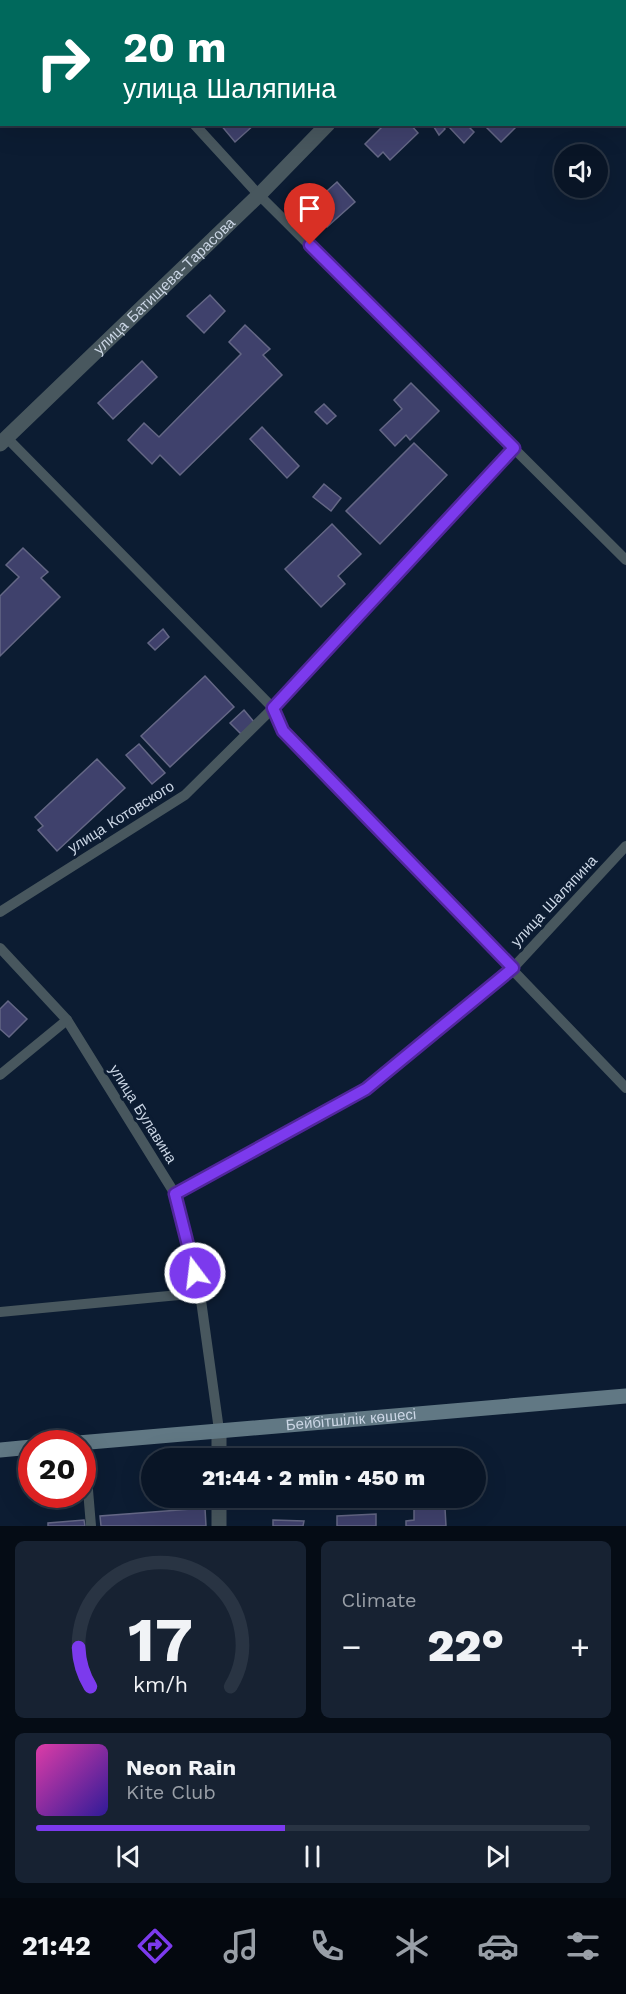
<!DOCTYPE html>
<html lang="en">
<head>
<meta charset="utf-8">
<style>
	body { margin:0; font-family:"Work Sans",sans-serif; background:#172232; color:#f1f3f6; height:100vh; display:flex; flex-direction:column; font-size:22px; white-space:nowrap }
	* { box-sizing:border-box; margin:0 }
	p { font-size:20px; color:#999fa7 }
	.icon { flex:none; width:33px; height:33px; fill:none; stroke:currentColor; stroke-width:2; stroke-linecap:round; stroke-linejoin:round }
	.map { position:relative; height:1526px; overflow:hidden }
	.drawer { display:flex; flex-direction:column; gap:15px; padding:15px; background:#050c15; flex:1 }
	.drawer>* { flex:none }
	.banner { position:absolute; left:0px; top:0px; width:627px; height:126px; box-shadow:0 6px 24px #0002,0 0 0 2px #293443; background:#00695c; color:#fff; overflow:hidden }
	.tools { position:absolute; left:554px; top:144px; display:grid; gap:12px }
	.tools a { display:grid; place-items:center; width:54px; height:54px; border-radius:50%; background:#091526; box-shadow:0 6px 24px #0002,0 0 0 2px #293443; font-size:30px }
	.speed { position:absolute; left:18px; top:1430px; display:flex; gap:12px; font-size:30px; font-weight:700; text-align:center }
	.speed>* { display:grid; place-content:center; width:78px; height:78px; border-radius:50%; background:#091526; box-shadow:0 6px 24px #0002,0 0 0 2px #293443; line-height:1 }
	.speed .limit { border:9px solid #d22; background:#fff; color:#111 }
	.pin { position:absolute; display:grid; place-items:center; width:51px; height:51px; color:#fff; margin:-62px -26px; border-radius:50% 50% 50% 0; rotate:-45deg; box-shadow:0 0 6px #0007 }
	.pin .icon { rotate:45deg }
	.me { position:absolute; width:66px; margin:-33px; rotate:345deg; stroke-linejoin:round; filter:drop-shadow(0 0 4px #0008) }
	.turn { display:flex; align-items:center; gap:21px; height:126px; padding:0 24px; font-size:27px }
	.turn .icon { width:78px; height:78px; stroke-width:2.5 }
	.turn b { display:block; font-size:42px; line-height:51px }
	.big { font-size:45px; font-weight:800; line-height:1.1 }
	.drawer .card { flex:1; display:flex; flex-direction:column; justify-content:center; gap:9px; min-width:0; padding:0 21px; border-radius:9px; background:#172232 }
	.drawer .dial { align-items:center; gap:0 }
	.dial svg { height:156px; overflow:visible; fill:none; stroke:#293443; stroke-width:7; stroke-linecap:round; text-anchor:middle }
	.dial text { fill:#f1f3f6; stroke:none }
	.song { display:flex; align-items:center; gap:18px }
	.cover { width:72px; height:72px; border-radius:9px; background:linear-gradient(135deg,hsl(320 70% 55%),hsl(250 70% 35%)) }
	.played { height:6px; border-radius:3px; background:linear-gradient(90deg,#7c3aed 45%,#293443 45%) }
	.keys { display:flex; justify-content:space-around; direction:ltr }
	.heat { display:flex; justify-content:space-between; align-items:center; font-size:33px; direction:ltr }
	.drawer .tiles { flex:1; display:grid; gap:15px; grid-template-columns:1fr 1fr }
	.card:last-child { grid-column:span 2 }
	.trip { position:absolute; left:141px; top:1448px; width:345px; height:60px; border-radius:30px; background:#091526; box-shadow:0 6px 24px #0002,0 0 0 2px #293443; font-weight:800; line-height:60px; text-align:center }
	.tabs { display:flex; height:96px; justify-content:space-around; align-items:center; background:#04080f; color:#999fa7 }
	.tabs .icon { width:42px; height:42px }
	.tabs .on { color:#7c3aed }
	.tabs b { font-size:27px; color:#f1f3f6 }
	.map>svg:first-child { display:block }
</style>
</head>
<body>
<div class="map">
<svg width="626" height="1526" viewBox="0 0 626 1526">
	<rect width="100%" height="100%" fill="#0c1c32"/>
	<g fill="#3f416c" stroke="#646785" stroke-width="1.5">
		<polygon points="529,0 577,0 575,2"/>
		<polygon points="0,11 2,11 0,42"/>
		<polygon points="220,124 255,124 235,142"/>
		<polygon points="385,124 410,124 418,133 390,160 383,152 378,157 365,144"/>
		<polygon points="432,124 441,124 445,129 439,135"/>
		<polygon points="451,124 466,124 474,132 464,143 449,127"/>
		<polygon points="483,124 519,124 501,142"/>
		<polygon points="337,182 355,202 327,227 309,207"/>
		<polygon points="210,295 225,311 204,333 187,316"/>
		<polygon points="245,325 270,349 263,355 282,375 180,475 160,455 152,464 128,440 144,423 159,437 241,354 229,342"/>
		<polygon points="142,361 157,377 113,419 98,403"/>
		<polygon points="411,383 439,411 410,440 406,435 395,446 380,430 402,409 394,400"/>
		<polygon points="324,404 336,416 327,424 315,412"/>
		<polygon points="262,427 299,466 287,478 250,439"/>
		<polygon points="414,443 447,475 380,544 346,511"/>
		<polygon points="324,484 341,498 331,511 313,497"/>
		<polygon points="332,524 361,554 338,576 345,584 321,607 285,569"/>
		<polygon points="23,548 48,572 41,578 60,597 0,656 0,596 19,577 6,565"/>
		<polygon points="163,629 169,637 155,650 148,643"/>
		<polygon points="205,676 234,707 170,767 141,736"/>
		<polygon points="244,710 254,722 241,734 230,723"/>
		<polygon points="139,744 165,773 152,784 126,755"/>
		<polygon points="97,759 125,788 57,851 38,830 43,826 35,817"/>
		<polygon points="8,1001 27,1019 9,1037 0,1029 0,1009"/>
		<polygon points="205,1508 206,1526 101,1526 100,1516"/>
		<polygon points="445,1508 446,1526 406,1526 406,1521 414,1520 414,1509"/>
		<polygon points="376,1514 376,1526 337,1526 337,1516"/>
		<polygon points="84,1520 85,1526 48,1526 48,1523"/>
		<polygon points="273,1520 304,1521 303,1526 273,1526"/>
	</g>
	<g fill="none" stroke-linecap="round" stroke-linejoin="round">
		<g stroke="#48575e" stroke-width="10">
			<polyline points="83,0 84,2"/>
			<polyline points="502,0 504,2"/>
			<polyline points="0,63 2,62"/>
			<polyline points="194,124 259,195 626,560"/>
			<polyline points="7,438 273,708 283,731 626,1088"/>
			<polyline points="0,912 185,795 273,708 514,448"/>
			<polyline points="0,948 67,1020 175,1194 200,1293 219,1430"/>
			<polyline points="0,1075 67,1020"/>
			<polyline points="175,1194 366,1089 513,968 626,846"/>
			<polyline points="0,1312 200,1293"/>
			<polyline points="84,1442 91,1526"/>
		</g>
		<g stroke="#48575e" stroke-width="15">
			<polyline points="448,2 449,0"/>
			<path id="s1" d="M0,444L259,195L328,124"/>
			<polyline points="219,1458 219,1430"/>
			<polyline points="219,1526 219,1497"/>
		</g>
		<g stroke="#617884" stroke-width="15">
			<path id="s2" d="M78,1443L626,1396"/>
			<polyline points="0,1450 32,1447"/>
		</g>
	</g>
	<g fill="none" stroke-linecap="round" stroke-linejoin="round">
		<defs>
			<polyline id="route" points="195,1273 175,1194 366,1089 513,968 283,731 273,708 514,448 310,245"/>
		</defs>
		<use href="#route" stroke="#51269a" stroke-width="15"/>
		<use href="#route" stroke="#7c3aed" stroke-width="10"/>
	</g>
	<g text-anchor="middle" stroke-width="6" stroke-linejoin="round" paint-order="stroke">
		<g font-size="15" fill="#cbd6e5" stroke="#0c1c32">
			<text dy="5" stroke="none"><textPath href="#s1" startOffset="228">улица Батищева-Тарасова</textPath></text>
			<text transform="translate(121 817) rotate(-32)" y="5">улица Котовского</text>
			<text transform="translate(554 901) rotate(-47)" y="5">улица Шаляпина</text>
			<text transform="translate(143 1114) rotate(58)" y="5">улица Булавина</text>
			<text dy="5" stroke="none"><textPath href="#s2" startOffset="274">Бейбітшілік көшесі</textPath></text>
		</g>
	</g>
</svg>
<div class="tools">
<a><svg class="icon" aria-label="sound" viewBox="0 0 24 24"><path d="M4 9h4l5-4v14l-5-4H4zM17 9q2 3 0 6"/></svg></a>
</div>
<div class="speed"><div class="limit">20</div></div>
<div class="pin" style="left:310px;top:245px;background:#d93025"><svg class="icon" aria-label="arrive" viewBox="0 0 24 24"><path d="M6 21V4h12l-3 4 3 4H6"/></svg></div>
<svg class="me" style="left:195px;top:1273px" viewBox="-20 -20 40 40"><circle r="17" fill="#7c3aed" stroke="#fff" stroke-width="3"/><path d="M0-11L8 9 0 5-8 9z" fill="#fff"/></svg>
<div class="trip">21:44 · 2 min · 450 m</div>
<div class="banner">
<div class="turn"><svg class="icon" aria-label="right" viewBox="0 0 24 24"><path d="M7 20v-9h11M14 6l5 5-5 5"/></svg><div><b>20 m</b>улица Шаляпина</div></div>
</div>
</div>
<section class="drawer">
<div class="tiles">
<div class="card dial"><svg viewBox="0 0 100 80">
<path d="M14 69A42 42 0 1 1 86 69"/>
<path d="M14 69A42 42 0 0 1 8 49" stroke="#7c3aed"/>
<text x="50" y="56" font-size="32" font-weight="700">17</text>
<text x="50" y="72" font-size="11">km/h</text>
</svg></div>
<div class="card"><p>Climate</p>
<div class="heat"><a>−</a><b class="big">22°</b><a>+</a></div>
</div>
<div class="card">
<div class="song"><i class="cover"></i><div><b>Neon Rain</b><p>Kite Club</p></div></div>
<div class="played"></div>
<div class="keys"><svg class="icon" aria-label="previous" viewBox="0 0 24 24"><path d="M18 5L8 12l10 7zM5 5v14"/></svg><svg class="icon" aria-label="pause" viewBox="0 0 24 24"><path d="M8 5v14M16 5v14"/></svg><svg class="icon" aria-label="next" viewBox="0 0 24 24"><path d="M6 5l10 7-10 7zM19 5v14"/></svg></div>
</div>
</div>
</section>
<nav class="tabs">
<b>21:42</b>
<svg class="icon on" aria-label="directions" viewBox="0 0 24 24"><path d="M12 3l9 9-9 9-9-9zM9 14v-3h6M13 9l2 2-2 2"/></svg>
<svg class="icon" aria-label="music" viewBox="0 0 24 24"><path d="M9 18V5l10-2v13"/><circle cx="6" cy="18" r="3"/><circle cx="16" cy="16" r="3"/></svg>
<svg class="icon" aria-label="phone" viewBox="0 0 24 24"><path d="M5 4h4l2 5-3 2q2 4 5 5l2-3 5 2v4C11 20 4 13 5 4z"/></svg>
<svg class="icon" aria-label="climate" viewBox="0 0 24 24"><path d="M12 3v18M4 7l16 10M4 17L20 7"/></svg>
<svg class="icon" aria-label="car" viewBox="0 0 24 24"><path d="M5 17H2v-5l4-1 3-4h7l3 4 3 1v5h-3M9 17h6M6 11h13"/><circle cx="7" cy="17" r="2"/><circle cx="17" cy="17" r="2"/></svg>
<svg class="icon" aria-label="filters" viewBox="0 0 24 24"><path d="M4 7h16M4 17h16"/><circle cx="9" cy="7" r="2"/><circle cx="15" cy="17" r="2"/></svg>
</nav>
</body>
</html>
